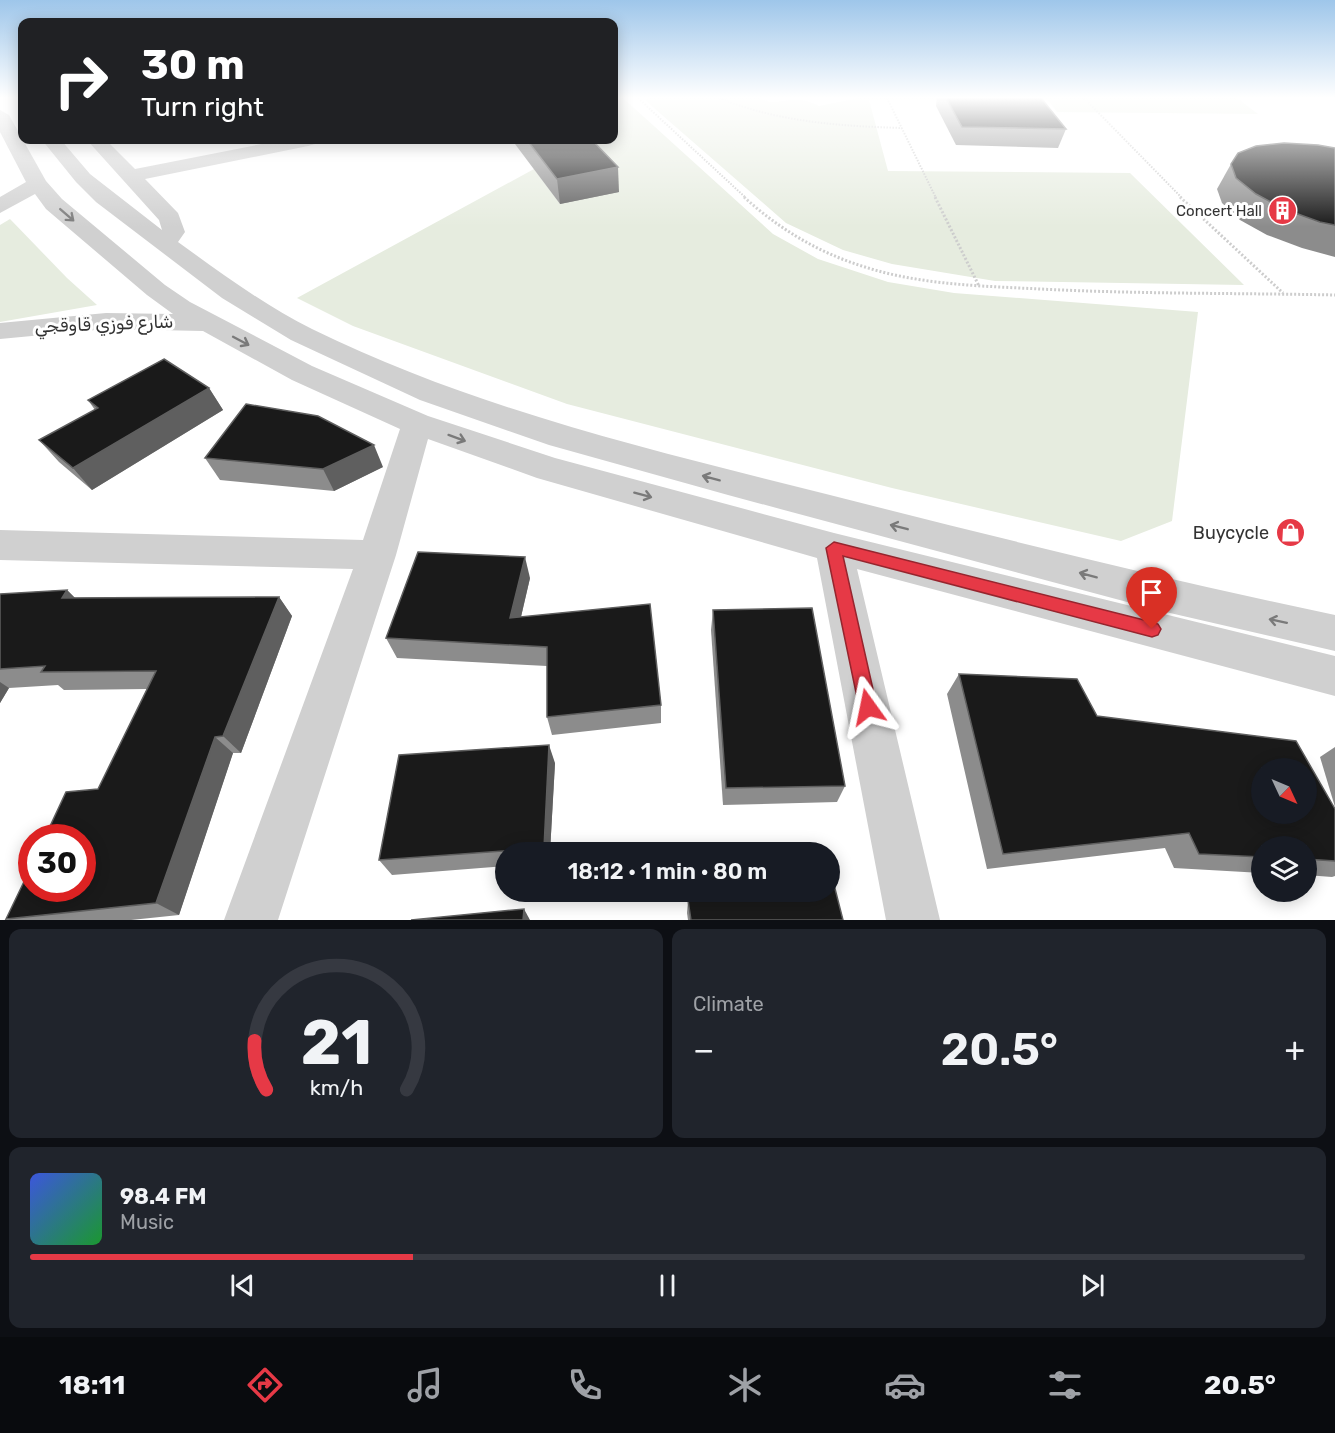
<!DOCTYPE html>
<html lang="en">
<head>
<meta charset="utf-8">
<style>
	body { margin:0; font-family:Rubik,Vazirmatn,sans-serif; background:#20242c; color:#f1f3f6; height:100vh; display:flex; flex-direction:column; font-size:22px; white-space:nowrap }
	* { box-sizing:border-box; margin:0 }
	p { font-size:20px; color:#9ea1a6 }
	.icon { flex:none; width:33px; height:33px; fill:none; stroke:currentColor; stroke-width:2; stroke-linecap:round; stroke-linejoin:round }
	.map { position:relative; height:920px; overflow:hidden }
	.panel { display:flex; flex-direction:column; gap:9px; padding:9px; background:#0d0f14; flex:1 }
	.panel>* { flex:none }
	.guide { position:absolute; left:18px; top:18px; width:600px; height:126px; border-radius:12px; box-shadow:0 3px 15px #0003; background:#202124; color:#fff; overflow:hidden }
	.needle { width:39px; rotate:134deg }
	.buttons { position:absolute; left:1251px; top:758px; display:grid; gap:12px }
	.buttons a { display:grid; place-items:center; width:66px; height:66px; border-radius:50%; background:#171b24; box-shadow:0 3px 15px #0003; font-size:30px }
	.speed { position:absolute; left:18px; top:824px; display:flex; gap:12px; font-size:30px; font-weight:700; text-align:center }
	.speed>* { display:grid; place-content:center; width:78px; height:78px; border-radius:50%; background:#171b24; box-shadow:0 3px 15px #0003; line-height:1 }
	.speed .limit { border:9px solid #d22; background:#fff; color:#111 }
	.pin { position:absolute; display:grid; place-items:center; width:51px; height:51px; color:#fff; margin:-62px -26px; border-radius:50% 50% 50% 0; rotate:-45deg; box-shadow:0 0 6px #0007 }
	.pin .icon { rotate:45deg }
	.me { position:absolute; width:66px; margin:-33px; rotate:348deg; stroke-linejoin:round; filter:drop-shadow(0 0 4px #0008) }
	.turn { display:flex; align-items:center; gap:21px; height:126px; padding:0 24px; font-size:27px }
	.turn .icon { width:78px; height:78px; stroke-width:2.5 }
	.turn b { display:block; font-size:42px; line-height:51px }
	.big { font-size:45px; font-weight:600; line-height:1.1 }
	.panel .card { flex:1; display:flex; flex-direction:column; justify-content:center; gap:9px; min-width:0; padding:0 21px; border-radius:12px; background:#20242c }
	.panel .dial { align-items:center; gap:0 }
	.dial svg { height:156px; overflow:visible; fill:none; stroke:#363941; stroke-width:7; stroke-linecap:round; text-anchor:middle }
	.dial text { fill:#f1f3f6; stroke:none }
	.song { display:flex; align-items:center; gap:18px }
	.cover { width:72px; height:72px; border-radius:9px; background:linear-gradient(135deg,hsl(230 70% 55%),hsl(130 70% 35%)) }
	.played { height:6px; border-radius:3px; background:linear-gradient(90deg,#e63946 30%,#363941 30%) }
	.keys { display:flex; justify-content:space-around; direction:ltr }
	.heat { display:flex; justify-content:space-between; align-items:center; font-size:33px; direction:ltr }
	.panel .tiles { flex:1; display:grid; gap:9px; grid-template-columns:1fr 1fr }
	.card:last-child { grid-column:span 2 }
	.trip { position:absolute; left:495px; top:842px; width:345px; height:60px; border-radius:30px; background:#171b24; box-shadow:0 3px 15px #0003; font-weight:600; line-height:60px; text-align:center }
	.menu { display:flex; height:96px; justify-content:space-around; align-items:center; background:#090b0e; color:#9ea1a6 }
	.menu .icon { width:42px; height:42px }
	.menu .selected { color:#e63946 }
	.menu b { font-size:27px; color:#f1f3f6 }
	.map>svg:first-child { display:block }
</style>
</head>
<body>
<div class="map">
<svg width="1335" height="920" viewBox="0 0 1335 920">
	<rect width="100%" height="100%" fill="#fff"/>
	<g fill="#e6ecdf">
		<polygon points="623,98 773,234 818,259 888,282 954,293 1198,312 1172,521 1121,541 892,488 567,404 353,326 297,298 534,169 560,204 573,140 614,140 614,99"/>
		<path d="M648,98H761C777,109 793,91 819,106L858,98H1237L1258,114L1057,112L1048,100H869L888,171L1130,173L1244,285L995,281L892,264L843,250L786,223L646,101Z"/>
		<polygon points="10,219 67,278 97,305 0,322 0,225"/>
	</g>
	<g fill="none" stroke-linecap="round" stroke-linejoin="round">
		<g stroke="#cdcdcd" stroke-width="2" stroke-dasharray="1.5 1.5" stroke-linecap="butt">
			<polyline points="638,98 746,198"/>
			<path d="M719,98C778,122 839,126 902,128"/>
			<polyline points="887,98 936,198"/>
			<polyline points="1084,98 1182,198"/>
		</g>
		<g stroke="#cdcdcd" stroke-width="3" stroke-dasharray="2 2" stroke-linecap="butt">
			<path d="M744,197C779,229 819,253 865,267C921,285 982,286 1040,289C1138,294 1237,293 1335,295"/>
			<polyline points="935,197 979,286"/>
			<polyline points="1180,197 1283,293"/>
		</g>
		<g fill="#d0d0d0" fill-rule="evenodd">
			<polygon points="0,110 9,115 46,181 62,199 165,285 190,302 312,366 428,416 555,458 834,533 1335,656 1335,696 857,569 940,920 886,920 817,558 537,478 428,439 396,555 278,920 224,920 353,569 0,560 0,530 363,540 400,429 292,380 203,331 106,329 0,339 0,323 106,313 173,314 147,295 46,209 35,194 0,213 0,197 26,182 0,132"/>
			<path d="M42,140H61L90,174L162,230L159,220L87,140H106L135,169L282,140H317L315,144L308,146L145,179L178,213L185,232L178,242C221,273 264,305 312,329C475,409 651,450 826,494C995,537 1164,579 1335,615V651L1157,610L728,495L549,445L420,400L291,340L222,298L96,202L76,182Z"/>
		</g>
	</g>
	<g fill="#8c8c8c">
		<polygon points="937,98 1041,98 1066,129 1058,148 956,145 936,106"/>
		<polygon points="512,140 592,140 619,192 560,204"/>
		<polygon points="1335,148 1335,257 1302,248 1267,235 1240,220 1222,203 1217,189 1231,164"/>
		<polygon points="209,388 223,410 92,490 59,462 39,440 95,410 88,400"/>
		<polygon points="205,458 383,467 334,491 220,480"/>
		<polygon points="530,578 521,617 661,705 661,723 552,735 547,717 547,666 397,658 386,638"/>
		<polygon points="67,590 75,598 279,597 292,616 241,753 233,753 179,915 131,920 10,920 6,919 98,789 147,689 64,690 58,685 9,688 0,703 0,594"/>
		<polygon points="713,610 845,786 837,802 723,805 711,630"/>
		<polygon points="959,674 1097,716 1335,809 1335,876 1332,877 1306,875 1306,846 1262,846 1262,873 1174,868 1165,848 987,869 947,694"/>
		<polygon points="1335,747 1335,807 1320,757"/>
		<polygon points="555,763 550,852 506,852 506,866 392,875 379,860"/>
		<polygon points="688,900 843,920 688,920 687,913"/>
	</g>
	<g fill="#5f5f5f">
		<polygon points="618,167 619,192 560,204 557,179"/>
		<polygon points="209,388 223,410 92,490 73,468"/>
		<polygon points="374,445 383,467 334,491 323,469"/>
		<polygon points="525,557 530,578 516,638 510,618"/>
		<polygon points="67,590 87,610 62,598"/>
		<polygon points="279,597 292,616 241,753 223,736"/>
		<polygon points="0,682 9,688 0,703"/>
		<polygon points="215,737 233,753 179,915 156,903"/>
		<polygon points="549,745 555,763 550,852 545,852 544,848"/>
		<polygon points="524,909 530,920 523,920"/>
	</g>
	<g fill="#1a1a1a" stroke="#5f5f5f" stroke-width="1.5" fill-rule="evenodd">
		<polygon points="946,98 1041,98 1066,129 962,127"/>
		<polygon points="527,140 592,140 618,167 557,179"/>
		<polygon points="1284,143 1318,145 1335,148 1335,225 1320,222 1284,209 1256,194 1236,178 1231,164 1238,153 1256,146"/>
		<polygon points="164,359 209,388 73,468 39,440 98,408 88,400"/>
		<polygon points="246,404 318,416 374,445 323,469 205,458"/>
		<polygon points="418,552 525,557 510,618 650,604 661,705 547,717 547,647 386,638"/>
		<polygon points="67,590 62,598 279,597 223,736 215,737 156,903 6,919 32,865 32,888 82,888 82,837 45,837 66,792 98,789 156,671 41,672 45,666 0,669 0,594"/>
		<polygon points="812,608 845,786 726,788 713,610"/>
		<path d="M959,674L1077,679L1097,716L1296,741L1335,809V861L1306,859V846H1262V857L1199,854L1189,833L1003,854ZM1262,768H1306V813H1262Z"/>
		<polygon points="549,745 544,848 379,860 399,755"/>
		<polygon points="832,877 843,920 691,920 688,900 747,891 830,891 830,878"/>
		<polygon points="524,909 523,920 411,920"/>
	</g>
	<defs><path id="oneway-shaft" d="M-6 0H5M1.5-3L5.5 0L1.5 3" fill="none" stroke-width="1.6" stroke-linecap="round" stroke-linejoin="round" transform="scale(1.5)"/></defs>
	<g stroke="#7a7a7a">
		<use href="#oneway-shaft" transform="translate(67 215) rotate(41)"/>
		<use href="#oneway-shaft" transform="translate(241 341) rotate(28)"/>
		<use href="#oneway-shaft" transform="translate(457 438) rotate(20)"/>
		<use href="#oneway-shaft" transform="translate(711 478) rotate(-165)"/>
		<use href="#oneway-shaft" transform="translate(643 495) rotate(15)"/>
		<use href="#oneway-shaft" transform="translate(899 527) rotate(-166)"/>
		<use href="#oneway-shaft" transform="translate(1088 575) rotate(-165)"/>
		<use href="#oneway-shaft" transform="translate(1278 621) rotate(-168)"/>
	</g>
	<linearGradient id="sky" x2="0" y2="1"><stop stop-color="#9ec6ea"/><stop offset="0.43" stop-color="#fff"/><stop offset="1" stop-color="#fff" stop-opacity="0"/></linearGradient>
	<rect width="1335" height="227" fill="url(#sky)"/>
	<polygon fill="#e63946" stroke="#96252e" stroke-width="1.5" points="834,542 1152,622 1158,624 1161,629 1158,635 1152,637 843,556 877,707 874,713 868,716 861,713 859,707 826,548"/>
	<defs>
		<symbol id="building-disc" viewBox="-11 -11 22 22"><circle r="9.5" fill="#e63946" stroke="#fff"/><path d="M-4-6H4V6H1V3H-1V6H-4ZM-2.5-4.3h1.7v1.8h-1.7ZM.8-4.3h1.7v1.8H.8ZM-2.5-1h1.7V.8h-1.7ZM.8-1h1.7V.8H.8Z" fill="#fff"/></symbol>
		<symbol id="shop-disc" viewBox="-11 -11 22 22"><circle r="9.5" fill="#e63946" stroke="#fff"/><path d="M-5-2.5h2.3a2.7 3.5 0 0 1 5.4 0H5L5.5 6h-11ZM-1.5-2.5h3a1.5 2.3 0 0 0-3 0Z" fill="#fff"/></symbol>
	</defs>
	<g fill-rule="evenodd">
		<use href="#building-disc" x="1266" y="194" width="33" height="33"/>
		<use href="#shop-disc" x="1274" y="516" width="33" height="33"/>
	</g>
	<g text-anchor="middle" stroke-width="6" stroke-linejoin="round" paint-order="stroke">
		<g font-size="15" fill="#333" stroke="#fff" text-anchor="end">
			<text x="1262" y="216">Concert Hall</text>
		</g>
		<g font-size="18" fill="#333" stroke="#fff">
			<text transform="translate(104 324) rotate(-2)" y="6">شارع فوزي قاوقجي</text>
		</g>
		<g font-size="18" fill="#333" stroke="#fff" text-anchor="end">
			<text x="1269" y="539">Buycycle</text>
		</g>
	</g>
</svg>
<div class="buttons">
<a><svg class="needle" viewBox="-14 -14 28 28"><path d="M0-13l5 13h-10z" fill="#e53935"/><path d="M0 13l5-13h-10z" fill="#9ea1a6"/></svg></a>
<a><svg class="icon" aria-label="layers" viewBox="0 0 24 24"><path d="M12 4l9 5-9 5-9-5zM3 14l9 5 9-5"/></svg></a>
</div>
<div class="speed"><div class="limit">30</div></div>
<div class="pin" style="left:1152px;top:629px;background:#d93025"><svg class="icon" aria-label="arrive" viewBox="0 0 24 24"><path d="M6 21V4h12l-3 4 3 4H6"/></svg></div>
<svg class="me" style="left:868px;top:707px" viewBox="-20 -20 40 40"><path d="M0-17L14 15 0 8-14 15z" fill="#e63946" stroke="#fff" stroke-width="4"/></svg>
<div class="trip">18:12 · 1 min · 80 m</div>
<div class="guide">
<div class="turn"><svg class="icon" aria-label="right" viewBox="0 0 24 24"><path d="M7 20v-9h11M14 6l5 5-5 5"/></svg><div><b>30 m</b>Turn right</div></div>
</div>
</div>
<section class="panel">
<div class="tiles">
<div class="card dial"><svg viewBox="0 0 100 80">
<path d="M14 69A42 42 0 1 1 86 69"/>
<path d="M14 69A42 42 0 0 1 8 44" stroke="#e63946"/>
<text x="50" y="56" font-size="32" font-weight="700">21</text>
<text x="50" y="72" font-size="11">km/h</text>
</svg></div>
<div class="card"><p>Climate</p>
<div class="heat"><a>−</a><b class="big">20.5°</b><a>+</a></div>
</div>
<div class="card">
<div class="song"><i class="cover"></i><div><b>98.4 FM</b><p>Music</p></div></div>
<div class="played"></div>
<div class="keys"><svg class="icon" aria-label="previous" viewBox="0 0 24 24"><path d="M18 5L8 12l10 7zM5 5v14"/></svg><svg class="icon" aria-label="pause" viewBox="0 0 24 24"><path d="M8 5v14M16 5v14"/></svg><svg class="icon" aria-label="next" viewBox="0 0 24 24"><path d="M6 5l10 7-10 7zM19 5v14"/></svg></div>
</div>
</div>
</section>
<nav class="menu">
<b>18:11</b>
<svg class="icon selected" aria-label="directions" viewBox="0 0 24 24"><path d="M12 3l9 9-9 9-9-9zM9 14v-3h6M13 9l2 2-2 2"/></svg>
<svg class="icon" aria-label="music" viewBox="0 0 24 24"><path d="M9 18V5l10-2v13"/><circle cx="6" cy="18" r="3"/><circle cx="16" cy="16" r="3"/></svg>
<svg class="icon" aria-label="phone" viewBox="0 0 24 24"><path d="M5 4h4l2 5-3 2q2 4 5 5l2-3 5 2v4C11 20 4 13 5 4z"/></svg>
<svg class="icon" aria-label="climate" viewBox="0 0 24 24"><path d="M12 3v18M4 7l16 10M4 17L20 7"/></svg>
<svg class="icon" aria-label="car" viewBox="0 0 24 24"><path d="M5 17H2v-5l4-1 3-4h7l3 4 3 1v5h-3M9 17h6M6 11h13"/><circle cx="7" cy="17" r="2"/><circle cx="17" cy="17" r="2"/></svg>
<svg class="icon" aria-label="filters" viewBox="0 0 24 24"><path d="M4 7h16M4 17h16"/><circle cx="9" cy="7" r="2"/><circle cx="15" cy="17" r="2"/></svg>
<b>20.5°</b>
</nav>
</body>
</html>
